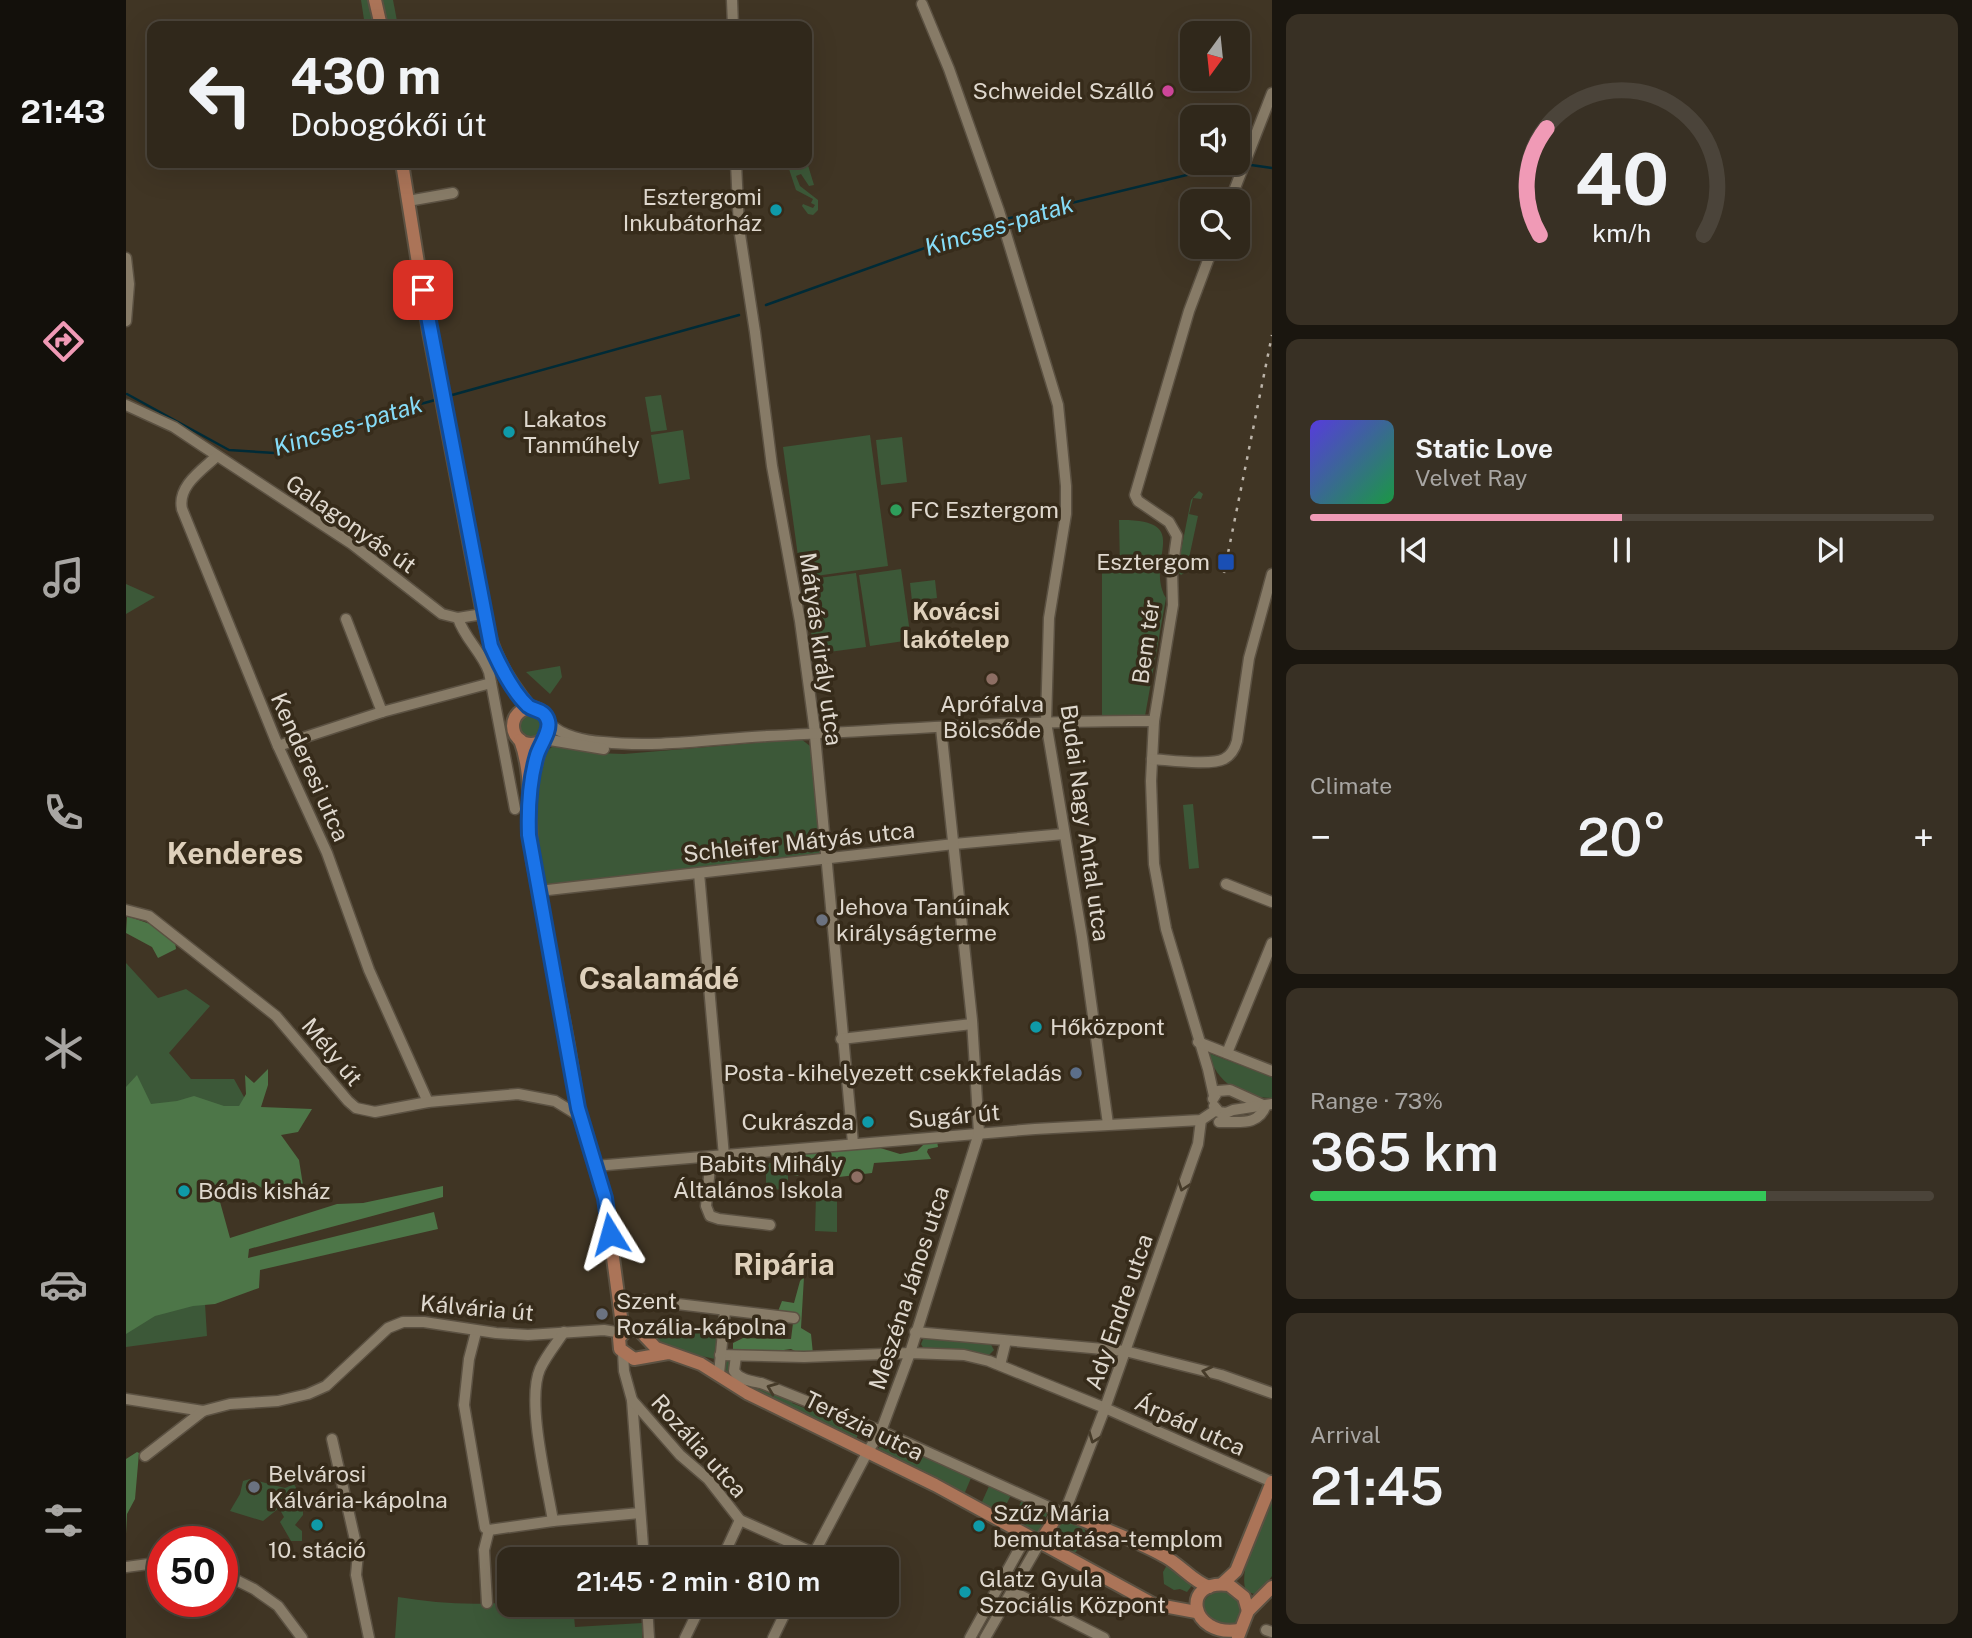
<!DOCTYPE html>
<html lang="en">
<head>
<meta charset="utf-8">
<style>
	body { margin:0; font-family:"Public Sans",sans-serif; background:#383024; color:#f1f3f6; height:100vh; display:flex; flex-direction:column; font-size:26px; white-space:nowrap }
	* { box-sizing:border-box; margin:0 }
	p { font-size:23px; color:#a8a6a3 }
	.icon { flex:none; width:38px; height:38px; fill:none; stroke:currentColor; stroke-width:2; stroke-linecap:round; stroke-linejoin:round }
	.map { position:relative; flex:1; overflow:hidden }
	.panel { display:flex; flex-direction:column; gap:14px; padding:14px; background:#1a160f; width:700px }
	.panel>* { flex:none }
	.banner { position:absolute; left:21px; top:21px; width:665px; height:147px; border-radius:14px; box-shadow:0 7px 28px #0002,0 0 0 2px #4b443a; background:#30281b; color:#f1f3f6; overflow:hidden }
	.needle { width:46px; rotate:195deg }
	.controls { position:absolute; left:1054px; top:21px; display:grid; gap:14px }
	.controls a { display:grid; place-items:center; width:70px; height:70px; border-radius:14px; background:#30281b; box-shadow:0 7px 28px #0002,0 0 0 2px #4b443a; font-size:35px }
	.speed { position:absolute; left:21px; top:1526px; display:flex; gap:14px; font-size:35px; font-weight:700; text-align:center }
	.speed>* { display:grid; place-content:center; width:91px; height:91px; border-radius:50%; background:#30281b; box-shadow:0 7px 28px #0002,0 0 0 2px #4b443a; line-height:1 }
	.speed .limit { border:10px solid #d22; background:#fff; color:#111 }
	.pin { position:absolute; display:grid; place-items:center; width:60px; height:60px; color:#fff; margin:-30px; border-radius:14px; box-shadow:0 4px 10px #0006 }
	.me { position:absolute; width:77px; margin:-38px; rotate:352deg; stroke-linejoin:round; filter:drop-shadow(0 0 5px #0008) }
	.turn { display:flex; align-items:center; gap:24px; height:147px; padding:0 28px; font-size:32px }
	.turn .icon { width:91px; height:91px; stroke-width:2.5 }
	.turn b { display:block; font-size:49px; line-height:60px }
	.big { font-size:52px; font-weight:600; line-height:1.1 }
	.panel .tile { flex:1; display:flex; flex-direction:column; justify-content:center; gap:10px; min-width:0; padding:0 24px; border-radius:14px; background:#383024 }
	.panel .dial { align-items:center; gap:0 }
	.dial svg { height:182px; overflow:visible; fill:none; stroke:#4b443a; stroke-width:7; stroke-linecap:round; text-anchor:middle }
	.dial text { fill:#f1f3f6; stroke:none }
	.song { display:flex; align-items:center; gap:21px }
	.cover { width:84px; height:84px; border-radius:10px; background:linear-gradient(135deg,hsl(250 70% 55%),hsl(140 70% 35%)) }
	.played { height:7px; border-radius:4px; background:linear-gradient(90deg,#f09ab6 50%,#4b443a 50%) }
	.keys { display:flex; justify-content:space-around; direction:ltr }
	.heat { display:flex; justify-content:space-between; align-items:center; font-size:38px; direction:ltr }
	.charge { height:10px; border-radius:5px; background:linear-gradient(90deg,#34c759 73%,#4b443a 0) }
	.trip { position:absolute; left:371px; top:1547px; width:402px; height:70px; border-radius:14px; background:#30281b; box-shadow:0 7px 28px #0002,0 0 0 2px #4b443a; font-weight:600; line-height:70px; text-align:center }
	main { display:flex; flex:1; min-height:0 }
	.dock { display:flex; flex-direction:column; width:126px; justify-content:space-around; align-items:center; background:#13100b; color:#a8a6a3 }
	.dock .icon { width:49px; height:49px }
	.dock .current { color:#f09ab6 }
	.dock b { font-size:32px; color:#f1f3f6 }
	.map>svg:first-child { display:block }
</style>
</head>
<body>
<main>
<nav class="dock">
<b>21:43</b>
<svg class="icon current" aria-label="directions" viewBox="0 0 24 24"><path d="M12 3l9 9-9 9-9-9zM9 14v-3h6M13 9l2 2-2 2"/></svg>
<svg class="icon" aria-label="music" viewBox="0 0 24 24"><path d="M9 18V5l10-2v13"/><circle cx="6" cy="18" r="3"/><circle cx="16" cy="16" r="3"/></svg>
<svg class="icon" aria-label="phone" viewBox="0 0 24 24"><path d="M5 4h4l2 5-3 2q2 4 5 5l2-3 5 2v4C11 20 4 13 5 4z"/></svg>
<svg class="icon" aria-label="climate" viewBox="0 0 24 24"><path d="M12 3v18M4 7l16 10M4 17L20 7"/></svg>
<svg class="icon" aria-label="car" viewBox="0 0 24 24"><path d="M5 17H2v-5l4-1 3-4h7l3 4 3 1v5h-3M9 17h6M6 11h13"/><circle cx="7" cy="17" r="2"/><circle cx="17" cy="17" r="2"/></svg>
<svg class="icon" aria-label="filters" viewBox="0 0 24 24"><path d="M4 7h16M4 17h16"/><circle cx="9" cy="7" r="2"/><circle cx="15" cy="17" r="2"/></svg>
</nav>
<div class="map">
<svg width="1146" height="1638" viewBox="0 0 1146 1638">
	<rect width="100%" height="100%" fill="#403524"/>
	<g fill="#3c5838">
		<polygon points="235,0 267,0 272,26 239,26"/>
		<polygon points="681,162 688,185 683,186 675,174 670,176 674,186 692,200 692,210 687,215 682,214 676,206 677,204 687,208 689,205 685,203 687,199 670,190 661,163"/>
		<polygon points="535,395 541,430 525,432 519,397"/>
		<polygon points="557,430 564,479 533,484 525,435"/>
		<polygon points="744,435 762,566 675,578 657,447"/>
		<polygon points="776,437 781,482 755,485 750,440"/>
		<polygon points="1073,491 1077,494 1075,499 1067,498 1063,514 1072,516 1060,572 1055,575 1051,571 1065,500"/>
		<path d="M993,520C1070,519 1018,559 1040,598L1019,716H976V571L994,568Z"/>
		<polygon points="775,569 785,640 744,646 733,575"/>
		<polygon points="730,573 740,647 688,654 678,580"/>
		<polygon points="809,580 811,598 786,601 784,583"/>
		<polygon points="0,584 29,597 0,614"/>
		<polygon points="434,666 436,677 424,694 400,672"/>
		<circle cx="405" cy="726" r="15"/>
		<polygon points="675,739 684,746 689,769 697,854 420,885 415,878 410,840 408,781 417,754 426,747 438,746 467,753 498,754"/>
		<polygon points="1067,804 1073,868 1063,869 1057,805"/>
		<polygon points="0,963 32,998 60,989 84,1006 43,1053 65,1079 108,1079 123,1106 72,1190 81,1336 0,1347"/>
		<path d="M1082,1053L1146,1077V1098C1115,1098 1091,1083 1082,1053Z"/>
		<polygon points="640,1163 662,1163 662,1189 640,1190"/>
		<polygon points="690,1196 711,1197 711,1232 689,1231"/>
		<polygon points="510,1322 591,1332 589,1359 530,1346 523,1332"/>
		<polygon points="799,1335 863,1341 868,1350 863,1355 799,1351 795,1344"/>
		<polygon points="600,1360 605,1361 606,1372 667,1401 666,1403 733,1430 730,1441 618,1387 597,1373"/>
		<polygon points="759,1438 845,1478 837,1497 751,1451"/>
		<polygon points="124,1479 159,1488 168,1484 177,1501 177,1515 169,1525 176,1531 176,1541 165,1541 154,1522 158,1517 153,1508 137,1521 104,1511 114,1494 117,1481"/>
		<polygon points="864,1484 885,1495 875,1515 855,1504"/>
		<path d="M1146,1499V1576L1138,1587L1128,1594L1120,1591C1111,1568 1137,1522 1146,1499Z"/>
		<polygon points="896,1500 920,1510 921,1515 911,1534 885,1522"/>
		<polygon points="939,1521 958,1528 959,1531 950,1552 946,1553 923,1540 932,1525"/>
		<polygon points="1041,1565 1067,1584 1061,1592 1054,1589 1048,1590 1038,1584 1037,1572"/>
		<path d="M1093,1590C1109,1591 1124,1609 1112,1623C1110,1626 1106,1628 1102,1631L1076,1615C1077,1602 1079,1595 1093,1590Z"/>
		<path d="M272,1597C309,1603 346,1606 383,1602V1605H447L449,1627L516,1623V1638H269Z"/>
	</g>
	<g fill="#4d7648">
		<polygon points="1,916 30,926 49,942 50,949 32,958 26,947 0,933"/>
		<polygon points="142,1069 142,1085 135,1107 186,1109 172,1132 155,1135 173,1160 179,1198 142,1192 127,1182 91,1191 104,1238 211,1204 237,1203 317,1186 317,1197 123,1249 122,1258 308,1212 312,1229 134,1270 133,1288 89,1304 67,1306 29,1316 0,1334 0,1087 11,1075 25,1104 51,1101 68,1096 98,1106 113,1106 120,1094 119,1075 128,1083"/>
		<polygon points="811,1141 812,1147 802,1149 801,1152 805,1159 748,1163 746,1173 713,1177 708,1166 681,1171 671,1176 659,1173 660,1155 665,1153 751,1147 774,1154 791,1151 800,1142"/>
		<polygon points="678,1277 675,1328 685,1334 687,1354 673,1353 665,1349 637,1353 607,1351 607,1343 617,1338 665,1339 667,1323 651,1314 656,1301 668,1303 674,1281"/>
		<polygon points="11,1452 13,1453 9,1499 1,1514 0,1534 0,1459"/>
	</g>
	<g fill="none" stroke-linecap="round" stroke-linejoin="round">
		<g stroke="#002b37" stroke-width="2.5">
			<polyline points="1125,165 1146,168"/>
			<polyline points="880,219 1110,163"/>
			<polyline points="640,305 874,221"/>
			<polyline points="1,394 103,450 149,453 188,441 213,426 313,399"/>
			<polyline points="319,397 613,315"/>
			<polyline points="479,1174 488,1213 496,1281"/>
		</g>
		<defs>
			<g id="minor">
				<polyline points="606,0 607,26"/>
				<polyline points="796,4 823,69 873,211 932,405 940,486 940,514 923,618 920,722 956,937 982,1124"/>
				<polyline points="610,163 613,228 629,332 646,466 674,621 688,725 727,1143"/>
				<polyline points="282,201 327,193"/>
				<polyline points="1104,201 1146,93"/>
				<polyline points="1087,247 1063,311 1009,495 1012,501 1043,522 1051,536 1046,571 1047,605 1028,721 1025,781 1028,864 1040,929 1082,1069 1088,1096"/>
				<polyline points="0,258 3,284 0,321"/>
				<polyline points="0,405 48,427 75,445 226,544 316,614 332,618 357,614"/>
				<path d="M91,456C76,470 51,486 56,509L152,746L201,853L243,970L302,1102"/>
				<path d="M332,618C338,638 356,652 363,672L389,809"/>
				<polyline points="220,619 256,712"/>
				<path d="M423,723C436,736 459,741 477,742C531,748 586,739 641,736C770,730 899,720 1028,721"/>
				<polyline points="418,739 478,749"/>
				<polyline points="152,746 256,712 365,683"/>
				<path d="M1026,759C1043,760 1084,766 1098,759C1106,755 1109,748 1111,741L1123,658L1146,574"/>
				<polyline points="573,873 598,1156"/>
				<polyline points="1100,884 1146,902"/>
				<polyline points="413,891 828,844 938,834"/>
				<polyline points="0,910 23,916 150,1016 222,1101 230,1108 249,1112 302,1102 392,1094 429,1101 455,1117"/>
				<polyline points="715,1039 846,1024"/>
				<polyline points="1072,1042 1146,1071"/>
				<polyline points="1101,1053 1146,943"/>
				<polyline points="1087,1099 1092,1091 1104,1090 1137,1105"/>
				<polyline points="1088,1106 1093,1112 1100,1113 1107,1110 1146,1104"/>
				<path d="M1093,1122C1113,1121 1132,1127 1140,1105"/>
				<polyline points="585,1158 580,1206 584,1216 593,1219 644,1225"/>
				<polyline points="469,1166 909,1129 1075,1120 1090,1110"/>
				<polyline points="518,1300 668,1318"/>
				<polyline points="350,1332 343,1359 338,1405 359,1528 363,1530 427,1521 514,1513"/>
				<polyline points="789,1332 999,1351 1095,1375 1146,1393"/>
				<polyline points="497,1352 498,1371 506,1400 518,1559"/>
				<polyline points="594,1355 678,1357 784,1353 838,1355 863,1361 979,1408 1146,1482"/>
				<path d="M610,1356L608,1371C614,1380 625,1381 635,1383L755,1431L938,1514L979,1408L1072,1144L1075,1120"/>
				<polyline points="874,1365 880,1341"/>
				<polyline points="593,1374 599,1311"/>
				<polyline points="0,1399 77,1411 104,1404 152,1401 182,1394 200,1386 262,1328 277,1322 298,1322 370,1333 402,1335 478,1330 496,1333"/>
				<polyline points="506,1400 554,1455 582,1479 614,1520 688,1553"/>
				<polyline points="206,1439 232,1553 230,1575 243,1638"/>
				<polyline points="19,1456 77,1411"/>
				<path d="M427,1521C421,1484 400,1401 414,1369C420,1356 430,1344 438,1332"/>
				<polyline points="596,1559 614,1520"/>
				<polyline points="685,1559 742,1451 755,1431 784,1353 853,1133 846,1020 815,728"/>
				<polyline points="0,1567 37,1562"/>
				<polyline points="96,1573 128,1589 152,1606 176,1638"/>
				<polyline points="886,1591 978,1638"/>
				<polyline points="361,1603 358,1550 363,1530"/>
				<polyline points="521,1605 523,1638"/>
				<polyline points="1140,1630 1146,1632"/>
				<polyline points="559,1638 575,1605"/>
				<polyline points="647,1638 663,1605"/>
				<polyline points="844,1638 901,1535"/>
				<polyline points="859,1638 914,1542"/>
			</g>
			<g id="major">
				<polyline points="249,0 255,26"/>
				<path d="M276,163L303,332L357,614C367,655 378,675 404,708"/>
				<circle cx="405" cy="726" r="18"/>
				<path d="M394,740C408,777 401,821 407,861L442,1045L452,1108L479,1198L497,1332"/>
				<polyline points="406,778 416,740"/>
				<polyline points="542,1353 508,1359 494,1349 493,1338 502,1329 513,1330 530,1348 575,1364 621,1393 809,1485 1027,1604 1070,1612"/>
				<path d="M914,1542L931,1516L938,1514L947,1516C977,1529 1010,1540 1038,1556C1055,1565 1066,1581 1083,1587"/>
				<polyline points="1096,1584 1110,1571 1146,1482"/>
				<path d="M1113,1630C1063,1638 1054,1578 1103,1585L1118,1597L1122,1611"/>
				<polyline points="1112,1637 1122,1611 1146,1587"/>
			</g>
		</defs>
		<use href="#minor" stroke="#5b5142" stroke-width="13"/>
		<use href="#major" stroke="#5b5142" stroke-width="16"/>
		<use href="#minor" stroke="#877b67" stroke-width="10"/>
		<use href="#major" stroke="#ab7458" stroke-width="12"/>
		<polyline stroke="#bcb4a9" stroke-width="2.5" stroke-dasharray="3.5 7" stroke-linecap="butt" points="1098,573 1146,335"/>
	</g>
	<defs><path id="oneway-chevron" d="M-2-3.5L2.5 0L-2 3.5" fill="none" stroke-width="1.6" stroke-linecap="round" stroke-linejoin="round" transform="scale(1.75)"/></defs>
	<g stroke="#463b29">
		<use href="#oneway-chevron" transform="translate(1057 1186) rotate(109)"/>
		<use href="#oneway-chevron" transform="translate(1081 1372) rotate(-166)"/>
		<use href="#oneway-chevron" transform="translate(646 1388) rotate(-158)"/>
		<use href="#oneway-chevron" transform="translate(968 1438) rotate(111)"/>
	</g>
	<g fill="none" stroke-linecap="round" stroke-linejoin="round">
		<defs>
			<path id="route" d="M297,290L365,646C374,666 386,691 402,706C408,711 419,709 422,721C425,731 414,745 411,755C403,782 402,807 403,835L452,1108L479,1198L484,1234"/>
		</defs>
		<use href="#route" stroke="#114b97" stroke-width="18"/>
		<use href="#route" stroke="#1a73e8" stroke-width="12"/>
	</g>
	<circle fill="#d1479c" stroke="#362b1a" stroke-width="2.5" cx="1042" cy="91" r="7"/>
	<g fill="#0f9aa8" stroke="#362b1a" stroke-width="2.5">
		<circle cx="650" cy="210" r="7"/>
		<circle cx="383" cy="432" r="7"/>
		<circle cx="910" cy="1027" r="7"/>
		<circle cx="742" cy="1122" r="7"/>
		<circle cx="58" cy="1191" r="7"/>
		<circle cx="191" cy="1525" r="7"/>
		<circle cx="853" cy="1526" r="7"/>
		<circle cx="839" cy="1592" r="7"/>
	</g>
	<circle fill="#2e9e5b" stroke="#362b1a" stroke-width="2.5" cx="770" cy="510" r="7"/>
	<rect fill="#1a4fb4" stroke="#362b1a" stroke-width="2.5" x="1091" y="553" width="18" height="18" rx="3.5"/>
	<g fill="#8d6e63" stroke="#362b1a" stroke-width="2.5">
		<circle cx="866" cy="679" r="7"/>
		<circle cx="731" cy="1177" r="7"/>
	</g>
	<g fill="#6b7280" stroke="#362b1a" stroke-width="2.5">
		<circle cx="696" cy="920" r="7"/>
		<circle cx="476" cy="1314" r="7"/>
		<circle cx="128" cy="1487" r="7"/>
	</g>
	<circle fill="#5c6f8a" stroke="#362b1a" stroke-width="2.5" cx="950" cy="1073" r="7"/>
	<g text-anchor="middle" stroke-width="7" stroke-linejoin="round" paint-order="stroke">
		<g font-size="23" fill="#dfd8ce" stroke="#362b1a" text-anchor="start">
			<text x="1028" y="99" text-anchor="end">Schweidel Szálló</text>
			<text x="636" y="205" text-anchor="end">Esztergomi<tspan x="636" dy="26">Inkubátorház</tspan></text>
			<text x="397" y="427">Lakatos<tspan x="397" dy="26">Tanműhely</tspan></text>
			<text x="784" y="518">FC Esztergom</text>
			<text x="1084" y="570" text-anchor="end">Esztergom</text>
			<text x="866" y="712" text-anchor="middle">Aprófalva<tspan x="866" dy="26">Bölcsőde</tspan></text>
			<text x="710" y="915">Jehova Tanúinak<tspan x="710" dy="26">királyságterme</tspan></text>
			<text x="924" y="1035">Hőközpont</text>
			<text x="936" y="1081" text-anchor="end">Posta - kihelyezett csekkfeladás</text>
			<text x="728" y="1130" text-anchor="end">Cukrászda</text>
			<text x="717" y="1172" text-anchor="end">Babits Mihály<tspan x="717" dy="26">Általános Iskola</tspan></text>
			<text x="72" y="1199">Bódis kisház</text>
			<text x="490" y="1309">Szent<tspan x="490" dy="26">Rozália-kápolna</tspan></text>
			<text x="142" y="1482">Belvárosi<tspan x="142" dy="26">Kálvária-kápolna</tspan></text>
			<text x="867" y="1521">Szűz Mária<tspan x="867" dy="26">bemutatása-templom</tspan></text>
			<text x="191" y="1558" text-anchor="middle">10. stáció</text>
			<text x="853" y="1587">Glatz Gyula<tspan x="853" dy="26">Szociális Központ</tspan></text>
		</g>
		<g font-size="23" fill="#dfd8ce" stroke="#362b1a">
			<text transform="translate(225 524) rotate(35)" y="8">Galagonyás út</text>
			<text transform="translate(1020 642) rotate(-82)" y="8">Bem tér</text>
			<text transform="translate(695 649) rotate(82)" y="8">Mátyás király utca</text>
			<text transform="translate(184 767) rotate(66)" y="8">Kenderesi utca</text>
			<text transform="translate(959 823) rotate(82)" y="8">Budai Nagy Antal utca</text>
			<text transform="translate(673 842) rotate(-6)" y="8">Schleifer Mátyás utca</text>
			<text transform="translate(206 1052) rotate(50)" y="8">Mély út</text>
			<text transform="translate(828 1116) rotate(-5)" y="8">Sugár út</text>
			<text transform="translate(783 1288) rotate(-72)" y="8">Meszéna János utca</text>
			<text transform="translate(351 1308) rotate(5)" y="8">Kálvária út</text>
			<text transform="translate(993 1312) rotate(-71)" y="8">Ady Endre utca</text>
			<text transform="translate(1064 1425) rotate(24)" y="8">Árpád utca</text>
			<text transform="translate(738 1426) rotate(26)" y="8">Terézia utca</text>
			<text transform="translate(573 1446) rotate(48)" y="8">Rozália utca</text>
		</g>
		<g font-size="24" font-style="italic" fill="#86dcf8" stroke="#362b1a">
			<text transform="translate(873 226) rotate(-17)" y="8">Kincses-patak</text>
			<text transform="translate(222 426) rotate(-17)" y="8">Kincses-patak</text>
		</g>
		<g font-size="24" font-weight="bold" fill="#dfd1bc" stroke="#362b1a">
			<text x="830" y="620">Kovácsi<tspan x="830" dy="28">lakótelep</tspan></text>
		</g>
		<g font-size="30" font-weight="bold" fill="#dfd1bc" stroke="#362b1a">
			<text x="109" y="864">Kenderes</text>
			<text x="533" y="989">Csalamádé</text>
			<text x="658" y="1275">Ripária</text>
		</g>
	</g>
</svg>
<div class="controls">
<a><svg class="needle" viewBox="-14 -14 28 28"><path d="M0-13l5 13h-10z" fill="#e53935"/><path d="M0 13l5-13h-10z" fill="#a8a6a3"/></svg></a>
<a><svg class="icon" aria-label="sound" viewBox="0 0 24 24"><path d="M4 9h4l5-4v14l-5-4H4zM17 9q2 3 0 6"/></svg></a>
<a><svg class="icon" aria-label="search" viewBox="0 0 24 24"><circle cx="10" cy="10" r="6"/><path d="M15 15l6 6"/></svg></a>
</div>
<div class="speed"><div class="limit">50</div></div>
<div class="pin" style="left:297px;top:290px;background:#d93025"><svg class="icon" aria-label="arrive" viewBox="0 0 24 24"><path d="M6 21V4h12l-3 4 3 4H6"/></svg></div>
<svg class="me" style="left:484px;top:1234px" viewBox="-20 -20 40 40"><path d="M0-17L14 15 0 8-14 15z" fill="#1a73e8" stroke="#fff" stroke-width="4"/></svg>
<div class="trip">21:45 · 2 min · 810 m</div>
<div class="banner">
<div class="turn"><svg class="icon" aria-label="left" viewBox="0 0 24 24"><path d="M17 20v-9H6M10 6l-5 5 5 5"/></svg><div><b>430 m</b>Dobogókői út</div></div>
</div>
</div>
<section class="panel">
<div class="tile dial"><svg viewBox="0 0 100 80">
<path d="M14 69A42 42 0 1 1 86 69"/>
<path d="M14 69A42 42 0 0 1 17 22" stroke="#f09ab6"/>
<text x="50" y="56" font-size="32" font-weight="700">40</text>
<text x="50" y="72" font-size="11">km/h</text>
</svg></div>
<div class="tile">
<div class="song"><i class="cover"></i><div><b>Static Love</b><p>Velvet Ray</p></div></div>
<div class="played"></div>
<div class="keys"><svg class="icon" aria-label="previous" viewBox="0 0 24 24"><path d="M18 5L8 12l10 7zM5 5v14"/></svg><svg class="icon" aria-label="pause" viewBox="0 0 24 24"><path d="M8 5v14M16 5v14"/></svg><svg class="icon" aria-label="next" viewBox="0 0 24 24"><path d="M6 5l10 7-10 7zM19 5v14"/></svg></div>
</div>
<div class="tile"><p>Climate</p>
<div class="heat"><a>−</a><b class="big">20°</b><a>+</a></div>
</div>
<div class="tile"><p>Range · 73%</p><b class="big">365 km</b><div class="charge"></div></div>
<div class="tile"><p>Arrival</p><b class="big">21:45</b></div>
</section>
</main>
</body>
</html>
